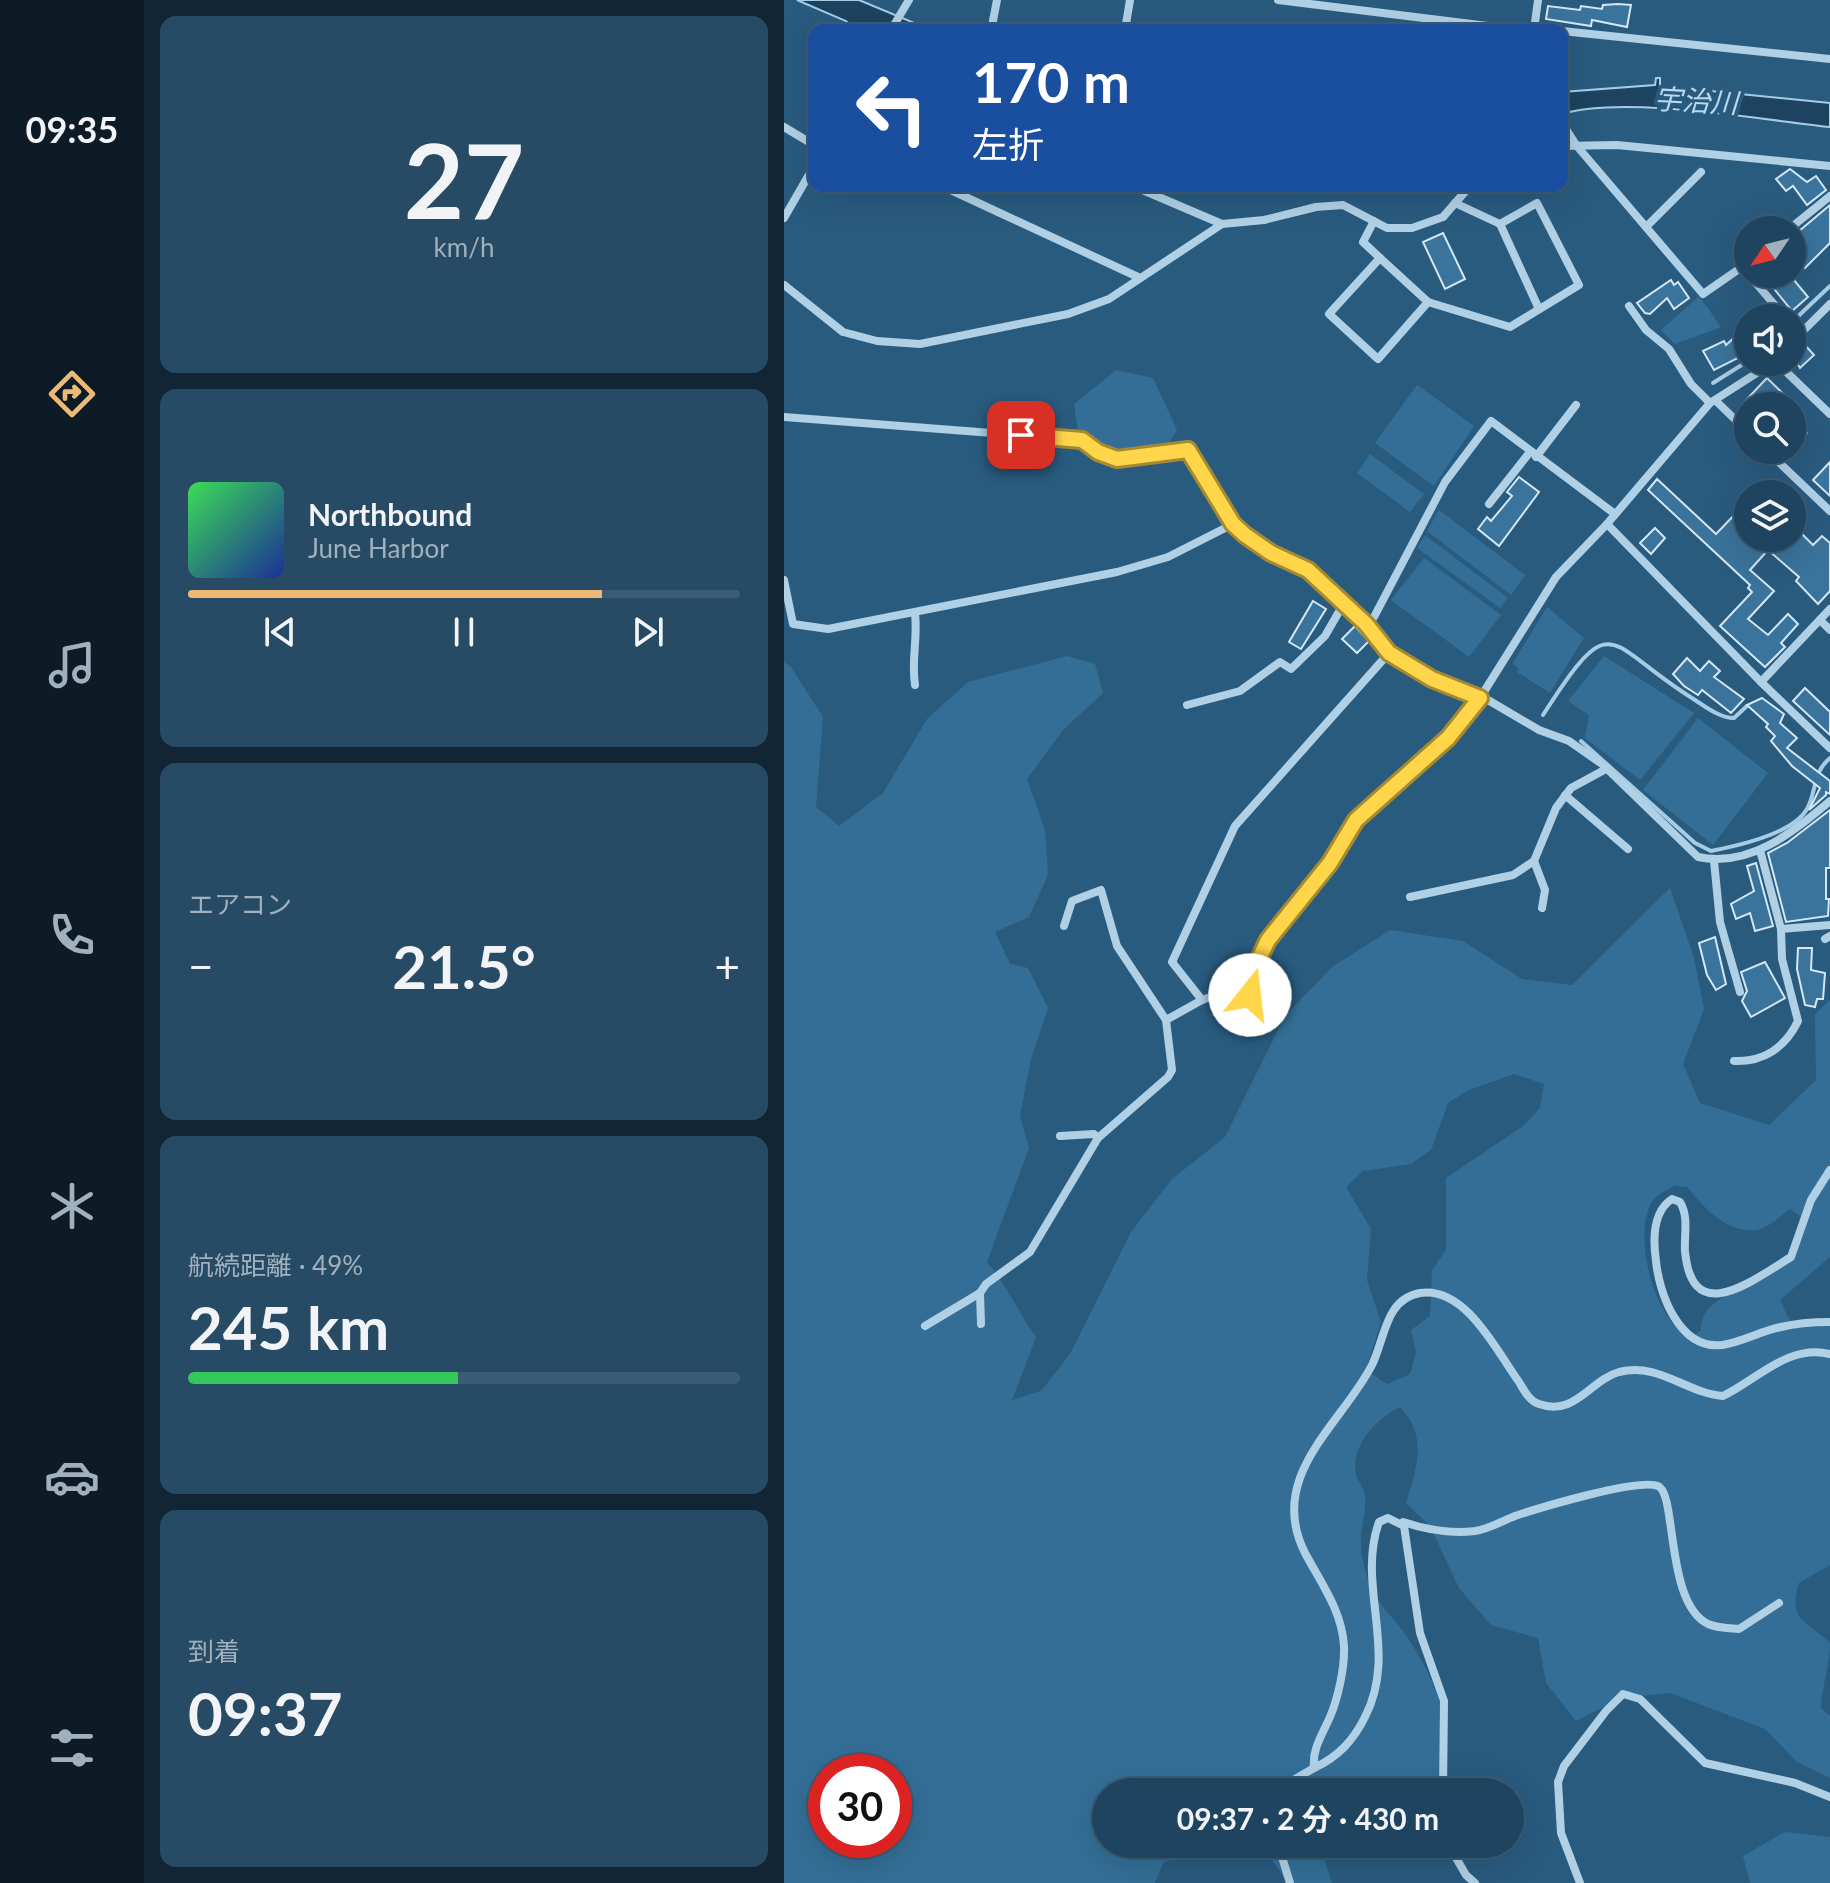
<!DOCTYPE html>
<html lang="ja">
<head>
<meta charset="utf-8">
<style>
	body { margin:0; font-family:Lato,"Noto Sans JP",sans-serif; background:#274b65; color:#f1f3f6; height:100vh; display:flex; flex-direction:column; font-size:30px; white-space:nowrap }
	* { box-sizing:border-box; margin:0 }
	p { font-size:26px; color:#a1b0bd }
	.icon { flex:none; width:44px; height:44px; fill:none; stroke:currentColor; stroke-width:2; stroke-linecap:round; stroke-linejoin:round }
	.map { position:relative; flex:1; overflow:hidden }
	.sheet { display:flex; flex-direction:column; gap:16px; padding:16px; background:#112534; width:640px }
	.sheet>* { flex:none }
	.top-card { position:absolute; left:24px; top:24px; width:760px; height:168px; border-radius:16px; box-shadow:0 8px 32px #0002,0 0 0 2px #3c5c74; background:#1a4fa0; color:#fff; overflow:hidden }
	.needle { width:52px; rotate:235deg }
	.controls { position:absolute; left:950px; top:216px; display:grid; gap:16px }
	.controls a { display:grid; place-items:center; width:72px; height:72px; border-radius:50%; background:#1f445f; box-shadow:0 8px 32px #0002,0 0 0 2px #3c5c74; font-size:40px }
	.speed { position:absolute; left:24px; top:1754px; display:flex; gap:16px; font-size:40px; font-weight:700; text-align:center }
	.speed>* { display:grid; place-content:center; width:104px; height:104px; border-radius:50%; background:#1f445f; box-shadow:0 8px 32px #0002,0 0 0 2px #3c5c74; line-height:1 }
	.speed .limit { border:12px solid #d22; background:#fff; color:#111 }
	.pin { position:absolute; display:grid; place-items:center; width:68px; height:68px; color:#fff; margin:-34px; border-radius:16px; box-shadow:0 4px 12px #0006 }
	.me { position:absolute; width:88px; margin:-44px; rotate:16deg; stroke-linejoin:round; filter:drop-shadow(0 0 6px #0008) }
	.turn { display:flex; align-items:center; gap:28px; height:168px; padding:0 32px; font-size:36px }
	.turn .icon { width:104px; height:104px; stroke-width:2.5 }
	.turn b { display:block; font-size:56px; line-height:68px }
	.big { font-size:60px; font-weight:700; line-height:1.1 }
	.sheet .card { flex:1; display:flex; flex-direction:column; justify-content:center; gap:12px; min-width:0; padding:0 28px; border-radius:16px; background:#274b65 }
	.sheet .dial { align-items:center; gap:0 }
	.dial b { font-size:104px; line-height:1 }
	.song { display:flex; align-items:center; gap:24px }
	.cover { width:96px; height:96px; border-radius:12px; background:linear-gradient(135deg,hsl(130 70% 55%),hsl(230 70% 35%)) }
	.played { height:8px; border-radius:4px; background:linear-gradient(90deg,#ecb977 75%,#3c5c74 75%) }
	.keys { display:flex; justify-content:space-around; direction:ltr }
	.heat { display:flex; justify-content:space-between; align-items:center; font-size:44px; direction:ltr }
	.charge { height:12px; border-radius:6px; background:linear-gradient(90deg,#34c759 49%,#3c5c74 0) }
	.trip { position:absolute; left:308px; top:1778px; width:432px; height:80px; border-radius:40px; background:#1f445f; box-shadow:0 8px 32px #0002,0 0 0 2px #3c5c74; font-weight:700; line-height:80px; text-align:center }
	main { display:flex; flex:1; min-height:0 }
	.dock { display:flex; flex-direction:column; width:144px; justify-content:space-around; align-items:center; background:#0c1b26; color:#a1b0bd }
	.dock .icon { width:56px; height:56px }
	.dock .on { color:#ecb977 }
	.dock b { font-size:36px; color:#f1f3f6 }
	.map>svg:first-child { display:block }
</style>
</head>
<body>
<main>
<nav class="dock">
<b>09:35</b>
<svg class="icon on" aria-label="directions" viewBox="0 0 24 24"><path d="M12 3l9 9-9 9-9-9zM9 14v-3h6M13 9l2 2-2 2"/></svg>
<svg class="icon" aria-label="music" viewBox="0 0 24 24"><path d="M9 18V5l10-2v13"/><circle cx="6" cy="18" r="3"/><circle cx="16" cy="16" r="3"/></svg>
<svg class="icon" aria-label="phone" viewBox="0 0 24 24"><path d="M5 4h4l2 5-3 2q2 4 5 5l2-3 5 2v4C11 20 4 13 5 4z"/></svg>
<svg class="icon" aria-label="climate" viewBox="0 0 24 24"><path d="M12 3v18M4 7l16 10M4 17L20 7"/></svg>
<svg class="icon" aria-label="car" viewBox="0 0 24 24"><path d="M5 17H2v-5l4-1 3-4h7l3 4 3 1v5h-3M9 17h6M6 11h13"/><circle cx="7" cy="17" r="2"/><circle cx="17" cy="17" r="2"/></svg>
<svg class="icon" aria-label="filters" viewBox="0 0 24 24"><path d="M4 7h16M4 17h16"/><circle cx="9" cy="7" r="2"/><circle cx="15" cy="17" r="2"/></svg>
</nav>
<section class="sheet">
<div class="card dial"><b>27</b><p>km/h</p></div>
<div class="card">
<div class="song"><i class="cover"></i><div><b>Northbound</b><p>June Harbor</p></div></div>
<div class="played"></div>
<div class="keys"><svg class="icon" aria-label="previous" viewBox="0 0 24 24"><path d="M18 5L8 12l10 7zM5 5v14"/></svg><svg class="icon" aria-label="pause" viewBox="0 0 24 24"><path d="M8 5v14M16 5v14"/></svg><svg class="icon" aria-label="next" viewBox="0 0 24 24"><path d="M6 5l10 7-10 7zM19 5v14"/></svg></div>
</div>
<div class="card"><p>エアコン</p>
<div class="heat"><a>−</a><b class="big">21.5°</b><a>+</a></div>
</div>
<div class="card"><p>航続距離 · 49%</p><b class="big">245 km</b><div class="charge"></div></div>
<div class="card"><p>到着</p><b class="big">09:37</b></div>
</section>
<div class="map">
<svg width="1046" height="1883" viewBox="0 0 1046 1883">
	<rect width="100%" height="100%" fill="#295b7f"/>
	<g fill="#346e96" fill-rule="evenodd">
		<polygon points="915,296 937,327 891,344 877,330"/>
		<polygon points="332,370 369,378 393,430 384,445 329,457 295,440 290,404"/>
		<polygon points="633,385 690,426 650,486 591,443"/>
		<polygon points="586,454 640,494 626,512 573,473"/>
		<polygon points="655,510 741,575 727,595 643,531"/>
		<polygon points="641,535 724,598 716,608 633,548"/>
		<polygon points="640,558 717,615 685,657 607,600"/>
		<polygon points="763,607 800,638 766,693 733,672 735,669 729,663"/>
		<path d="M283,656L311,664L319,693L280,729L243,779L261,830L264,875L245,917L211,932L226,964L244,968L264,1008L247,1059L236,1116L245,1148L203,1262C223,1285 234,1312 252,1337L228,1400L257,1391L286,1354L347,1232L388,1179L441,1137L501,1016L548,967L606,930L679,941L738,979L788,985L886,888L910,958L920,1009L899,1064L916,1103L985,1125L1032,1080L1031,1014L1046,1000V1257L996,1300L1007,1323L1046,1321V1565L1015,1583C1003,1622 1023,1620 1046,1643C1046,1666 1038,1685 1037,1708L1046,1716V1778L1013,1762L981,1729L886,1693L837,1698L792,1721L762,1683L754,1638L707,1625L675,1588L646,1526L622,1503C633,1468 644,1436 616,1407C593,1418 566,1446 572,1474C574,1482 580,1488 581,1496C583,1513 576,1528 577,1545C577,1558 582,1575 587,1587C593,1603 605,1613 615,1626C646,1666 689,1752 642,1792H322V1844H439L414,1860L396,1856L379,1863L371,1883H0V662L7,667L39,717L32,807L55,826L99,793L143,719L184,682ZM730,1074L760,1084L756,1108L739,1126L662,1178V1250L648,1270L646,1316L627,1330L632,1353L626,1374L603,1384L582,1370L597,1322L583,1280L587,1229L562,1187L579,1171L627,1164L647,1150L664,1103L685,1090ZM891,1186L903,1187C920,1207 942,1234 973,1230C984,1228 997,1216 1006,1209L1016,1216C1011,1299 917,1279 917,1330L907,1337C870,1324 846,1230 870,1199C874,1194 885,1189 891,1186ZM42,1772H110V1840H42Z"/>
		<polygon points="820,656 910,713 856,780 801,738 805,715 784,701"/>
		<polygon points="914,718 984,773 929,845 859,790"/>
		<polygon points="1001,1832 1046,1837 1046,1883 966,1883 959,1856"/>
		<polygon points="477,1844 541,1844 541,1862 548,1883 504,1883"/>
	</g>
	<g fill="#1d4360" stroke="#a5cce5" stroke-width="2">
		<polygon points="13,0 75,0 147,30 72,30 62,21"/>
		<path d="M872,78H876V86L1046,103V127C978,120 840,95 778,114V92L871,85Z"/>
		<polygon points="439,186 519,186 469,191"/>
	</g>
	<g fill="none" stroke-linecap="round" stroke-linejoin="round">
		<g stroke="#a5cce5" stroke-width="4">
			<polyline points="1008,322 1046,286"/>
			<polyline points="929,383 964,361"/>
			<path d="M759,715C831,603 820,644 911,700C922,707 936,718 950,718L963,706"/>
			<path d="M797,741L911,843L927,851C953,846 1009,834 1023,809C1033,791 1028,773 1046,758"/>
		</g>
	</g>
	<g fill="#3a739b" stroke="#d3e7f4" stroke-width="2">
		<polygon points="834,4 847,5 843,27 808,20 807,26 762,19 764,6 796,10 797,6 818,9 819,5"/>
		<polygon points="1006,169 1023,182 1032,176 1042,190 1023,205 1009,186 1002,191 992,179"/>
		<polygon points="1046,205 1046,243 1021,268 1008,250 1008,237"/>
		<polygon points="659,233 681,279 661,289 639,242"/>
		<polygon points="978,274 1005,274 1024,297 1008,311"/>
		<polygon points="887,280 890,285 894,282 905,298 890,309 883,298 866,314 861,313 853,303"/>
		<polygon points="964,325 964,353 930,370 919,351 940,341 942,345"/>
		<polygon points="1020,344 1030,355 1016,368 1008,355"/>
		<polygon points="983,378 1012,406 968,406 961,401"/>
		<polygon points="1008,419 1023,433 1008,448"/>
		<polygon points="1046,462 1046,496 1029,480"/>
		<polygon points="735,477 755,492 715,546 694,529 703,517 707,521 728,496 723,492"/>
		<polygon points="873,479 932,534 955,510 964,519 964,538 996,538 993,542 999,548 1016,532 1029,545 1038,536 1046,543 1046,591 1034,604 1012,581 1015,577 984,550 966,570 990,591 964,619 984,635 1004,614 1014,624 997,643 1001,647 981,667 936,626 968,592 964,588 966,585 864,490"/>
		<polygon points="871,528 881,538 867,554 856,543"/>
		<polygon points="529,601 542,609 517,649 505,642"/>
		<polygon points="571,626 585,641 573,653 558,639"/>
		<polygon points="903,658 916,671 925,661 936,671 930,677 960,699 947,713 918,690 914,695 900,686 889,674"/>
		<polygon points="1021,688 1046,712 1046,735 1009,701"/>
		<polygon points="978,698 1000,714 996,723 1013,738 1003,748 1046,781 1046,794 1042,792 1042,795 1025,810 1036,788 1008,766 987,741 991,736 982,727 984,724 963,705"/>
		<polygon points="1046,810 1046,868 1042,868 1042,899 1045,899 1044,916 1002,922 984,853 1003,843"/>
		<polygon points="972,863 989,926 971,931 966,913 952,919 947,904 970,891 963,866"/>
		<polygon points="931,937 942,984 932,990 923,975 915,943"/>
		<polygon points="1014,948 1028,948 1027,970 1041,973 1039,999 1033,999 1031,1007 1021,1005 1013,969"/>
		<polygon points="981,962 1001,998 967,1017 958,1001 963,991 957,972"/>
	</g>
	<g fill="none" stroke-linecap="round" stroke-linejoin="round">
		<g stroke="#b0d0e5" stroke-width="8">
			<polyline points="213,0 208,26 216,30"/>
			<polyline points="494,0 728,29 769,30"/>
			<polyline points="107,30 125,0"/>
			<polyline points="341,30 346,0"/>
			<polyline points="750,30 754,0"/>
			<polyline points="778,31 1046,59"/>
			<polyline points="778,123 792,145 919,294 958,267 964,273"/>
			<polyline points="0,127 30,145"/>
			<polyline points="778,146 833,145 1046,166"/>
			<polyline points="158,186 354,277"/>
			<polyline points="349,186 438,224"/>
			<polyline points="0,218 30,166"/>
			<polyline points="590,221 579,242 596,258 545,314 594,359 644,302 726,327 795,285 753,203 716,224 671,203"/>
			<polyline points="716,224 755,309"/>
			<polyline points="862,227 917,172"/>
			<polyline points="1004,230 1046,196"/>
			<polyline points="596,258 644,302"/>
			<polyline points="964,274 1002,318"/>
			<polyline points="0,285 59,332 93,341 136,344 284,314 325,299 438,224 480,220 532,207 559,205 603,228 628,228 659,217 686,186"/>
			<polyline points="845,306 862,330 885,349 907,384 926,403"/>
			<polyline points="1008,342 1046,304"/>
			<polyline points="992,362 1046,414"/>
			<polyline points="931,400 964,432"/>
			<path d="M0,417L298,440C334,469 362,453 404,450L449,524L487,553L524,570L545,587L605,653L648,679L704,700L755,730L785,741L818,764L914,857C966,868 1009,832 1046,801"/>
			<polyline points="982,450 1046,511"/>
			<polyline points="752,457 792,405"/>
			<polyline points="705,504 746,452"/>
			<polyline points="823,524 977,682 1046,609"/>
			<polyline points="0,580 9,624 44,629 333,572 384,557 449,524"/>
			<path d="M131,613C134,640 127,659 131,685"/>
			<polyline points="1036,620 1046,630"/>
			<polyline points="582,624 590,617 661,482 707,421 831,514"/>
			<polyline points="977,682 1046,748"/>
			<polyline points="403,705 456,691 496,662 507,669 541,636 560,603"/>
			<polyline points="781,795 844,849"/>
			<polyline points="750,861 761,890 758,908"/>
			<polyline points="930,861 936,922 956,992"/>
			<polyline points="626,897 729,875 750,861 772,808 787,788 822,769"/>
			<polyline points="280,926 288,901 317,890 333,946 382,1020"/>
			<polyline points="997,929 1046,925"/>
			<polyline points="1041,939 1046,936"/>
			<polyline points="463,984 464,1033"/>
			<polyline points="418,1000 388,962 451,826 605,653"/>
			<path d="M950,1061C979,1062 1001,1048 1014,1021L998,959L997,929L976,850"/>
			<polyline points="276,1136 310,1134 314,1138"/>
			<path d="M1046,1170L1027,1200L1007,1257C969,1280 908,1329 901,1251C900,1234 905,1217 896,1202L888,1199C868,1212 869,1240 872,1261C875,1293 895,1350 938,1345C958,1342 977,1331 997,1327C1013,1323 1030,1322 1046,1322"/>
			<polyline points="196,1293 197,1324"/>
			<polyline points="141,1326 196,1293 202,1284 246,1252 314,1138 384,1077 388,1070 382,1020 418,1000 463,984 484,940 546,863 572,820 664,738 696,698 772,577 823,524 926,403 990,362"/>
			<path d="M619,1522C643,1530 665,1534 691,1531C705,1529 718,1521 731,1516C755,1508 854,1478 874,1486C893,1493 881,1603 924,1624C933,1628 945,1628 955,1629L995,1603"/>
			<polyline points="489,1792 530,1768"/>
			<path d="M659,1792L660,1701L636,1633L620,1526L604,1518L595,1522C572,1586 615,1651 581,1717C569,1741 554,1757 530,1768C528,1749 538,1735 546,1717C554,1698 561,1667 560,1646C558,1611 537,1583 521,1553C482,1476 557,1425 588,1365C601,1339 601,1299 636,1293C682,1286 713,1352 735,1382C740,1390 745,1401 755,1404C791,1417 806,1380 835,1372C875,1362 902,1393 939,1396C974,1379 1004,1344 1046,1354"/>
			<polyline points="494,1844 506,1883"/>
			<polyline points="664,1844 682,1875 691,1883"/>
			<polyline points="796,1883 777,1833 774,1782 780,1766 822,1711 839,1694 856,1699 921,1763 1011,1783 1046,1797"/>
		</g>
	</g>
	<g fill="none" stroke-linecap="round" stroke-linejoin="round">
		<defs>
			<polyline id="route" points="237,435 298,440 314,452 333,459 404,450 449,524 461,535 487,553 524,570 582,624 605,653 648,679 696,698 664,738 572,820 546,863 484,940 463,984 466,995"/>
		</defs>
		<use href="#route" stroke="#a68a30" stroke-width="20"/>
		<use href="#route" stroke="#ffd54a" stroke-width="14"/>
	</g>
	<g text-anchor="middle" stroke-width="8" stroke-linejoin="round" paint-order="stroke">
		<g font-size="28" font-style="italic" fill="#bbd9ed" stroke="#295b7f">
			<text transform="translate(912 101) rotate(3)" y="10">宇治川</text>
		</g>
	</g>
</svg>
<div class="controls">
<a><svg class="needle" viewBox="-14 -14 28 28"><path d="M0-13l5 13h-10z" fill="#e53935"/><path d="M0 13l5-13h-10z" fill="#a1b0bd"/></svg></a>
<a><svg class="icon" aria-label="sound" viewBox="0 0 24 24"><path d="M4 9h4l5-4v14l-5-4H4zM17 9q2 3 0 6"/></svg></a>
<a><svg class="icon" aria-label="search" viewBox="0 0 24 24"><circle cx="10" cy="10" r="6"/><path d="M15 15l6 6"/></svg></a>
<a><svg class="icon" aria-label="layers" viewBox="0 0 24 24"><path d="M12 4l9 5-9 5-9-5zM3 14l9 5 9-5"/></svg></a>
</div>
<div class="speed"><div class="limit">30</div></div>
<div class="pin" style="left:237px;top:435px;background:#d93025"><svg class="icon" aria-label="arrive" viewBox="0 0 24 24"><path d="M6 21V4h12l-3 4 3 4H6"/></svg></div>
<svg class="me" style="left:466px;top:995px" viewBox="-20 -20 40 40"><circle r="19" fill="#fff"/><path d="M0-13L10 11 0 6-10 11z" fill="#ffd54a"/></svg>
<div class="trip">09:37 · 2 分 · 430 m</div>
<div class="top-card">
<div class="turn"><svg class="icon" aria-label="left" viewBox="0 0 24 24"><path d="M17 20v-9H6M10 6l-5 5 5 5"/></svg><div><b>170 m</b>左折</div></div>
</div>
</div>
</main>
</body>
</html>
